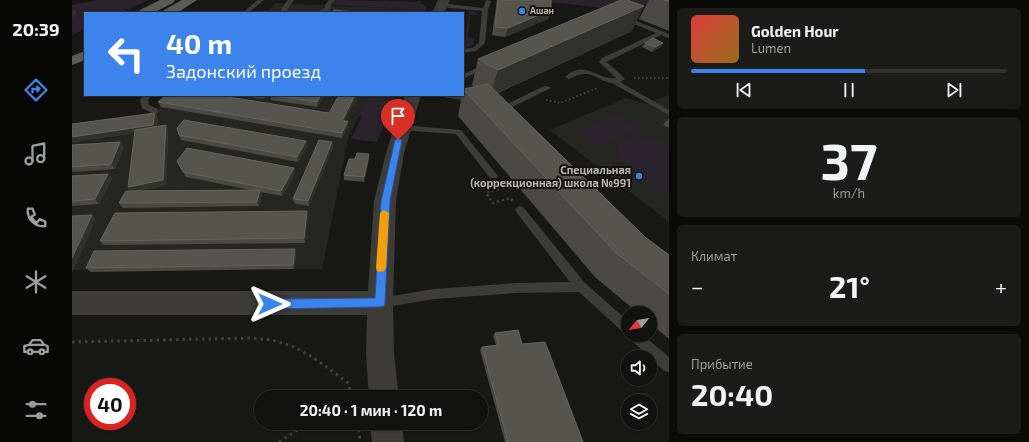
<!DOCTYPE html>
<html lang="ru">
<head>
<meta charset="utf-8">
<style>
	body { margin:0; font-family:"Exo 2",sans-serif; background:#1b1b19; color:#f1f3f6; height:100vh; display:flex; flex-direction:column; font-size:15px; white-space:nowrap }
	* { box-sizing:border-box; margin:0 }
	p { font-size:13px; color:#9c9e9f }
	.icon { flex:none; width:22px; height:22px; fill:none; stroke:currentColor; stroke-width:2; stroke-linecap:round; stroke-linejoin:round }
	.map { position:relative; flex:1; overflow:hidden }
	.sheet { display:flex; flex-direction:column; gap:8px; padding:8px; background:#0a0a09; width:360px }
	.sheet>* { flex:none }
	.banner { position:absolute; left:12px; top:12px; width:380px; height:84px; border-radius:0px; box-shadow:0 1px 3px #0004,0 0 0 1px #313230; background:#3c83eb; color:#fff; overflow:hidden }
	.needle { width:26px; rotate:240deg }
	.buttons { position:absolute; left:549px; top:306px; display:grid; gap:8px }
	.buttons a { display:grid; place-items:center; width:36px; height:36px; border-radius:50%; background:#121210; box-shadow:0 1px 3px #0004,0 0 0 1px #313230; font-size:20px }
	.speed { position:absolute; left:12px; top:378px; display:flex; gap:8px; font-size:20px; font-weight:700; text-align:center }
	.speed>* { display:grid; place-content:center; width:52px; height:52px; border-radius:50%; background:#121210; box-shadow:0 1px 3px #0004,0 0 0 1px #313230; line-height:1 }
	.speed .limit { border:6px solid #d22; background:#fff; color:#111 }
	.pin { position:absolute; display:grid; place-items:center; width:34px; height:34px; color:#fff; margin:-41px -17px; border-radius:50% 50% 50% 0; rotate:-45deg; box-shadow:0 0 4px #0007 }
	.pin .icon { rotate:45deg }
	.me { position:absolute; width:44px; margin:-22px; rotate:90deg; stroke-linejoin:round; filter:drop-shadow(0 0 3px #0008) }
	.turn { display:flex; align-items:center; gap:14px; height:84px; padding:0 16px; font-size:18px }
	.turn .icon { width:52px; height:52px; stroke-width:2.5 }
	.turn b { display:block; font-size:28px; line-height:34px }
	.big { font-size:30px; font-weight:700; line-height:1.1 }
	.sheet .tile { flex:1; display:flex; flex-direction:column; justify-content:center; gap:6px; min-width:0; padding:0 14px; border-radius:6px; background:#1b1b19 }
	.sheet .dial { align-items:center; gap:0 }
	.dial b { font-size:52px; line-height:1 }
	.song { display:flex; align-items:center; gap:12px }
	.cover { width:48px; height:48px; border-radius:6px; background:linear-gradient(135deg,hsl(0 70% 55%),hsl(40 70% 35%)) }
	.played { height:4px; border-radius:2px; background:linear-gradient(90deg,#3c83eb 55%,#313230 55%) }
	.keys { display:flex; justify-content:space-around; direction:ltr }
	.heat { display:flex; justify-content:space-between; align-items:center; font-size:22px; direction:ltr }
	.trip { position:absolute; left:182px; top:390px; width:234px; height:40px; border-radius:20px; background:#121210; box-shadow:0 1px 3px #0004,0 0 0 1px #313230; font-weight:700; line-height:40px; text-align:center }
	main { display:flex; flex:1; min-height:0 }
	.dock { display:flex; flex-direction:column; width:72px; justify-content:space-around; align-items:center; background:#070706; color:#9c9e9f }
	.dock .icon { width:28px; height:28px }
	.dock .active { color:#3c83eb }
	.dock b { font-size:18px; color:#f1f3f6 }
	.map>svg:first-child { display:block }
</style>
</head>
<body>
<main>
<nav class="dock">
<b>20:39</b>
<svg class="icon active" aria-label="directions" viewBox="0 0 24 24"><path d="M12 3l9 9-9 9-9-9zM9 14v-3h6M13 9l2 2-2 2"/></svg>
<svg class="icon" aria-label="music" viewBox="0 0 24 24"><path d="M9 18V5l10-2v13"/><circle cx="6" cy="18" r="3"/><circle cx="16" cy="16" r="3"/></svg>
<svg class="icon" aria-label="phone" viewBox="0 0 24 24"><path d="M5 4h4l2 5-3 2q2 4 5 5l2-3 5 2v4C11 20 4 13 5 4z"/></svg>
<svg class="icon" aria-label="climate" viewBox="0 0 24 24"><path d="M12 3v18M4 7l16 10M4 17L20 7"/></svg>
<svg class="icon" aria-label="car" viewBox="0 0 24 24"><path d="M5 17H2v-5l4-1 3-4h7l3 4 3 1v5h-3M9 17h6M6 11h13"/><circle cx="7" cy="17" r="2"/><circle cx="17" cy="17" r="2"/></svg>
<svg class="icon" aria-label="filters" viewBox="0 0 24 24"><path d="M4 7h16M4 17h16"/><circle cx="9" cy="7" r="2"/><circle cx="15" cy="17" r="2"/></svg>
</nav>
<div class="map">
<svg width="597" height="442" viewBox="0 0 597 442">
	<rect width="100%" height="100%" fill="#181816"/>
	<g fill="#252522">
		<polygon points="204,3 212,3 210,6 217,7 219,4 337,9 335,13 194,13"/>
		<polygon points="106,95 296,95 276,138 250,269 0,270 0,128 78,118 96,99"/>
		<polygon points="597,95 597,222 478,130 554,98 574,104"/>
	</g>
	<g fill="#2b232b">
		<polygon points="26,0 76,0 48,13 13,13 13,29 0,35 0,5"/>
		<polygon points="265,0 347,2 355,7 352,13 335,13 336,9 261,5 260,3"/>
		<polygon points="459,0 578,0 578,2 561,11"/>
		<polygon points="397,10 406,14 406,15 398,15 396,37 403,39 401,45 392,48"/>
		<polygon points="296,95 324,95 305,142 279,139 290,116 286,116"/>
		<polygon points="544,114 566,128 528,146 506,131"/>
		<path d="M562,136L585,139L597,145V196C582,186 513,148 562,136Z"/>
	</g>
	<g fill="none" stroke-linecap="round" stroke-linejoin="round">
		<polyline stroke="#44423e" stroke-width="1.5" stroke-dasharray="1 2" stroke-linecap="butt" points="347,2 348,0"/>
		<g stroke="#44423e" stroke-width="2" stroke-dasharray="1.5 2.5" stroke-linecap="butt">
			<polyline points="562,78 597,78"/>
			<polyline points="474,100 488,103 526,88"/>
		</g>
		<polyline stroke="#44423e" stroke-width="2.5" stroke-dasharray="2 3" stroke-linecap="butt" points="427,184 431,188 414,193 421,203 438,198 441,201"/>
		<g stroke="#44423e" stroke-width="3" stroke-dasharray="2.5 4" stroke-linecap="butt">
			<polyline points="0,342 178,338 200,340 220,346 242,358 275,382 281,397"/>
			<polyline points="277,397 281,395"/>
			<polyline points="286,423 288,442"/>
			<polyline points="207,442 236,423"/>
		</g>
		<g fill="#3d3c38" fill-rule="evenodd">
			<polygon points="186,0 192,0 176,13 170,13"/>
			<polygon points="216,0 222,0 215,10 222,13 213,13 209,11 210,7"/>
			<polygon points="257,0 263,0 259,5 258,10 251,13 243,13 253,8 253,5"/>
			<polygon points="414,0 419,1 416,10 413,43 404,51 391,53 391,49 400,48 407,43 410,11 369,7 366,5 369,3 411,8"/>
			<path d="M550,17H554L597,34V38L589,35L534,62L544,70L553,79L548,82L597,110V115L540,83C530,82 522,73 512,74C507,74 502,77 497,79L493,77C512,58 527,81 544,78L528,63L527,62L530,58L584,33L550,19Z"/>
			<polygon points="415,64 418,66 417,67 391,79 391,74"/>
			<polygon points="472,86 475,86 479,88 438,108 432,108 431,106"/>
			<polygon points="72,95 80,95 76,100 77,105 86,109 86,113 80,113 70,108 68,100"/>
			<path d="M367,95C379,95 398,93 407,100L403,102L371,97Z"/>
			<polygon points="330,125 389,130 426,176 424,178 418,178 384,134 327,130 327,126"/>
			<polygon points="448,206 451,207 513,283 556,321 556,335 571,335 597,357 597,372 592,371 558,339 556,335 552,333 507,292 444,293 362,299 308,308 304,307 302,303 304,299 308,298 362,289 444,283 498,282 445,213 443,210 445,207"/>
		</g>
		<g fill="#3d3c38" fill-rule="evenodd">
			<polygon points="366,0 378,0 372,13 360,13"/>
			<polygon points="333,95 349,95 332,153 324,201 321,303 322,355 327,397 297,397 294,355 295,315 0,315 0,291 296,291 302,201 314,153"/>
			<polygon points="298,423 330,423 332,442 300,442"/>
		</g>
		<g fill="#5c5a54" fill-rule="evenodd">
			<polygon points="88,0 103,0 101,3 81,13 66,13 68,10"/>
			<polygon points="110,0 125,0 105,13 90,13 92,10"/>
			<polygon points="13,51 13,60 0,65 0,56"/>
		</g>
	</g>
	<g fill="#4a4945">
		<polygon points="425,0 479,0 479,10 476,19 433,37 420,35"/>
		<polygon points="577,0 597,0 597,31 567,19"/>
		<polygon points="560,31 426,93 573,237 597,255 597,339 578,323 578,313 566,313 523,277 386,116 390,95 391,95 391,89 403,87 400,85 406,59"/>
		<polygon points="573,43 589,47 580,52 570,47"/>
		<polygon points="167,95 194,95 192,99"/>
		<polygon points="198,95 253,95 245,107 199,100"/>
		<polygon points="86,102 273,121 276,126 270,138 89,107"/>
		<polygon points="86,118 85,126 96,130 94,185 65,191 179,190 114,177 105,161 223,173 210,196 189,192 190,194 187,206 51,208 47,203 58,191 63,133 0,142 0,124"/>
		<polygon points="597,119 597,128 591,125 595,120"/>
		<polygon points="107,135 234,141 235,146 226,162 109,140"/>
		<polygon points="48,142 52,147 43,169 0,172 0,145"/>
		<polygon points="260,142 261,147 237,206 223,204 221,199"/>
		<polygon points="283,159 297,159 292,182 272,180 272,175"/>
		<polygon points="36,174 40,179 27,204 0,206 0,176"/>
		<polygon points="235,211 236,216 233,243 32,245 28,241"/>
		<polygon points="224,253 222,269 19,272 14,268"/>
		<polygon points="423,333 450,344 511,442 433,442 408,350 410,347 424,345 421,336"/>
	</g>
	<g fill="#31312d">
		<polygon points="572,6 560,31 418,96 426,70"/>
		<polygon points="3,10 5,15 0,17 0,12"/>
		<polygon points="479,10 476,19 433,37 436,28"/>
		<polygon points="591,43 589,47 580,52 583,47"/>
		<polygon points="191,95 194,95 192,99"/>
		<polygon points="249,95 253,95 245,107 245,102"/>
		<polygon points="283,95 286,95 271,125 270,121"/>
		<polygon points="83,113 86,118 84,130 0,142 0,137"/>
		<polygon points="276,121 276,126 270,138 270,133"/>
		<polygon points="94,125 96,130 94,185 59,192 56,187"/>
		<polygon points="234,141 235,146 226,162 225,157"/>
		<polygon points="48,142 52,147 43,169 39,164"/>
		<polygon points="260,142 261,147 237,206 236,201"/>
		<polygon points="297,154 297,159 292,182 292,177"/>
		<polygon points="222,168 223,173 210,196 209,191"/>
		<polygon points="36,174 40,179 27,204 23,199"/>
		<polygon points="188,190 190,194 187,206 185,202"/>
		<polygon points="235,211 236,216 233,243 232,238"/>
		<polygon points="20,215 24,220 0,273 0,258"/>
		<polygon points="223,249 224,253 222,269 221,265"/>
	</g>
	<g fill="#56544f" stroke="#65635d">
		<polygon points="426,0 479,0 479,10 436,28 423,27"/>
		<polygon points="549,0 555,0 572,6 426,70 406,59"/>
		<polygon points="592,0 597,0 597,2"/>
		<polygon points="262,10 291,13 260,13"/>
		<polygon points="581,38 591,43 583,47 573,43"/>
		<polygon points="416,84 573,237 597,255 597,294 544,253 391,89"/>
		<polygon points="94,95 109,97 110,95 144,95 257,113 267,95 283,95 270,121 276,121 270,133 86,102"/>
		<polygon points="198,95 249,95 245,102"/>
		<polygon points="83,113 81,125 0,137 0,124"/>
		<polygon points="112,120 234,141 225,157 107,135 105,128"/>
		<polygon points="94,125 91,180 56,187 63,130"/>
		<polygon points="247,140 260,142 236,201 221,199"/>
		<polygon points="48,142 39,164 0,167 0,145"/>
		<polygon points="115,148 222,168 209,191 111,172 105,161"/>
		<polygon points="285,153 297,154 292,177 272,175 277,159 283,159"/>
		<polygon points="36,174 23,199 0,201 0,176"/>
		<polygon points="188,190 185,202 47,203 54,191"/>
		<polygon points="235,211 232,238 28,241 43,213"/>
		<polygon points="20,215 0,258 0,216"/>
		<polygon points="223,249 221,265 14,268 22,251"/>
		<polygon points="446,330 450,344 473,342 511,442 436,442 410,347 427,345 423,333"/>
	</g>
	<polygon fill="#3c83eb" stroke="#275599" points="326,138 330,140 318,201 313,303 312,306 308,307 198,309 194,308 192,304 194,301 198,299 303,298 309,201 323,140"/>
	<polygon fill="#f59e0b" points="312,210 317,213 314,268 312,271 309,272 305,271 304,268 308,213"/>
	<g fill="#3c83eb" stroke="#131311" stroke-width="1.5">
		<circle cx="450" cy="11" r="4"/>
		<circle cx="567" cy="176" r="4"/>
	</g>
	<g text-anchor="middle" stroke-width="4" stroke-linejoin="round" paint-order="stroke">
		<g font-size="9" font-weight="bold" fill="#b8b2a9" stroke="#131311" text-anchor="start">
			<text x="458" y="14">Ашан</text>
		</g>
		<g font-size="11" font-weight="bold" fill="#b8b2a9" stroke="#131311" text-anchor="end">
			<text x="559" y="174">Специальная<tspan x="559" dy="13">(коррекционная) школа №991</tspan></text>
		</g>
	</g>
</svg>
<div class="buttons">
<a><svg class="needle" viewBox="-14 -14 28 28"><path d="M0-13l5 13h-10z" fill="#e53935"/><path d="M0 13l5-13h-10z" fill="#9c9e9f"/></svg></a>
<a><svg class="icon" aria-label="sound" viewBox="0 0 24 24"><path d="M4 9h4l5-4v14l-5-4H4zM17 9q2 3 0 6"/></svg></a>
<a><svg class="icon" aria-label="layers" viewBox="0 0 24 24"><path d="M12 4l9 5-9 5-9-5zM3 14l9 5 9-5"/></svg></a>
</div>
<div class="speed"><div class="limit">40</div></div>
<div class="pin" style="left:326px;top:140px;background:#d93025"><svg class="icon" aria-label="arrive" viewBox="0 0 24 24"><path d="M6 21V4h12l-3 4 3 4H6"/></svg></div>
<svg class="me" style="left:198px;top:304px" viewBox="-20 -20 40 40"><path d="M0-17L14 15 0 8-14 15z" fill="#3c83eb" stroke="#fff" stroke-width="4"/></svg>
<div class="trip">20:40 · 1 мин · 120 m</div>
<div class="banner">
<div class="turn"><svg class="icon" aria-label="left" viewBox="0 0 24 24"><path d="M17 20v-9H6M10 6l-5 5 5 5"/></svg><div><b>40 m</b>Задонский проезд</div></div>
</div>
</div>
<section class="sheet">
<div class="tile">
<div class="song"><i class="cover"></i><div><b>Golden Hour</b><p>Lumen</p></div></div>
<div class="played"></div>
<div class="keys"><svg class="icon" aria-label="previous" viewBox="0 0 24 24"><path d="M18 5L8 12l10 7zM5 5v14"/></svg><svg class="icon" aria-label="pause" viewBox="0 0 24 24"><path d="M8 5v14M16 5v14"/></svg><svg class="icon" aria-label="next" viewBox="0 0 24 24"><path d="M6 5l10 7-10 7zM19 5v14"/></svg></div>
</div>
<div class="tile dial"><b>37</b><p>km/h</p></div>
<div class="tile"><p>Климат</p>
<div class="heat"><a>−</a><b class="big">21°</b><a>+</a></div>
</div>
<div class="tile"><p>Прибытие</p><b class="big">20:40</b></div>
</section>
</main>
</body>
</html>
